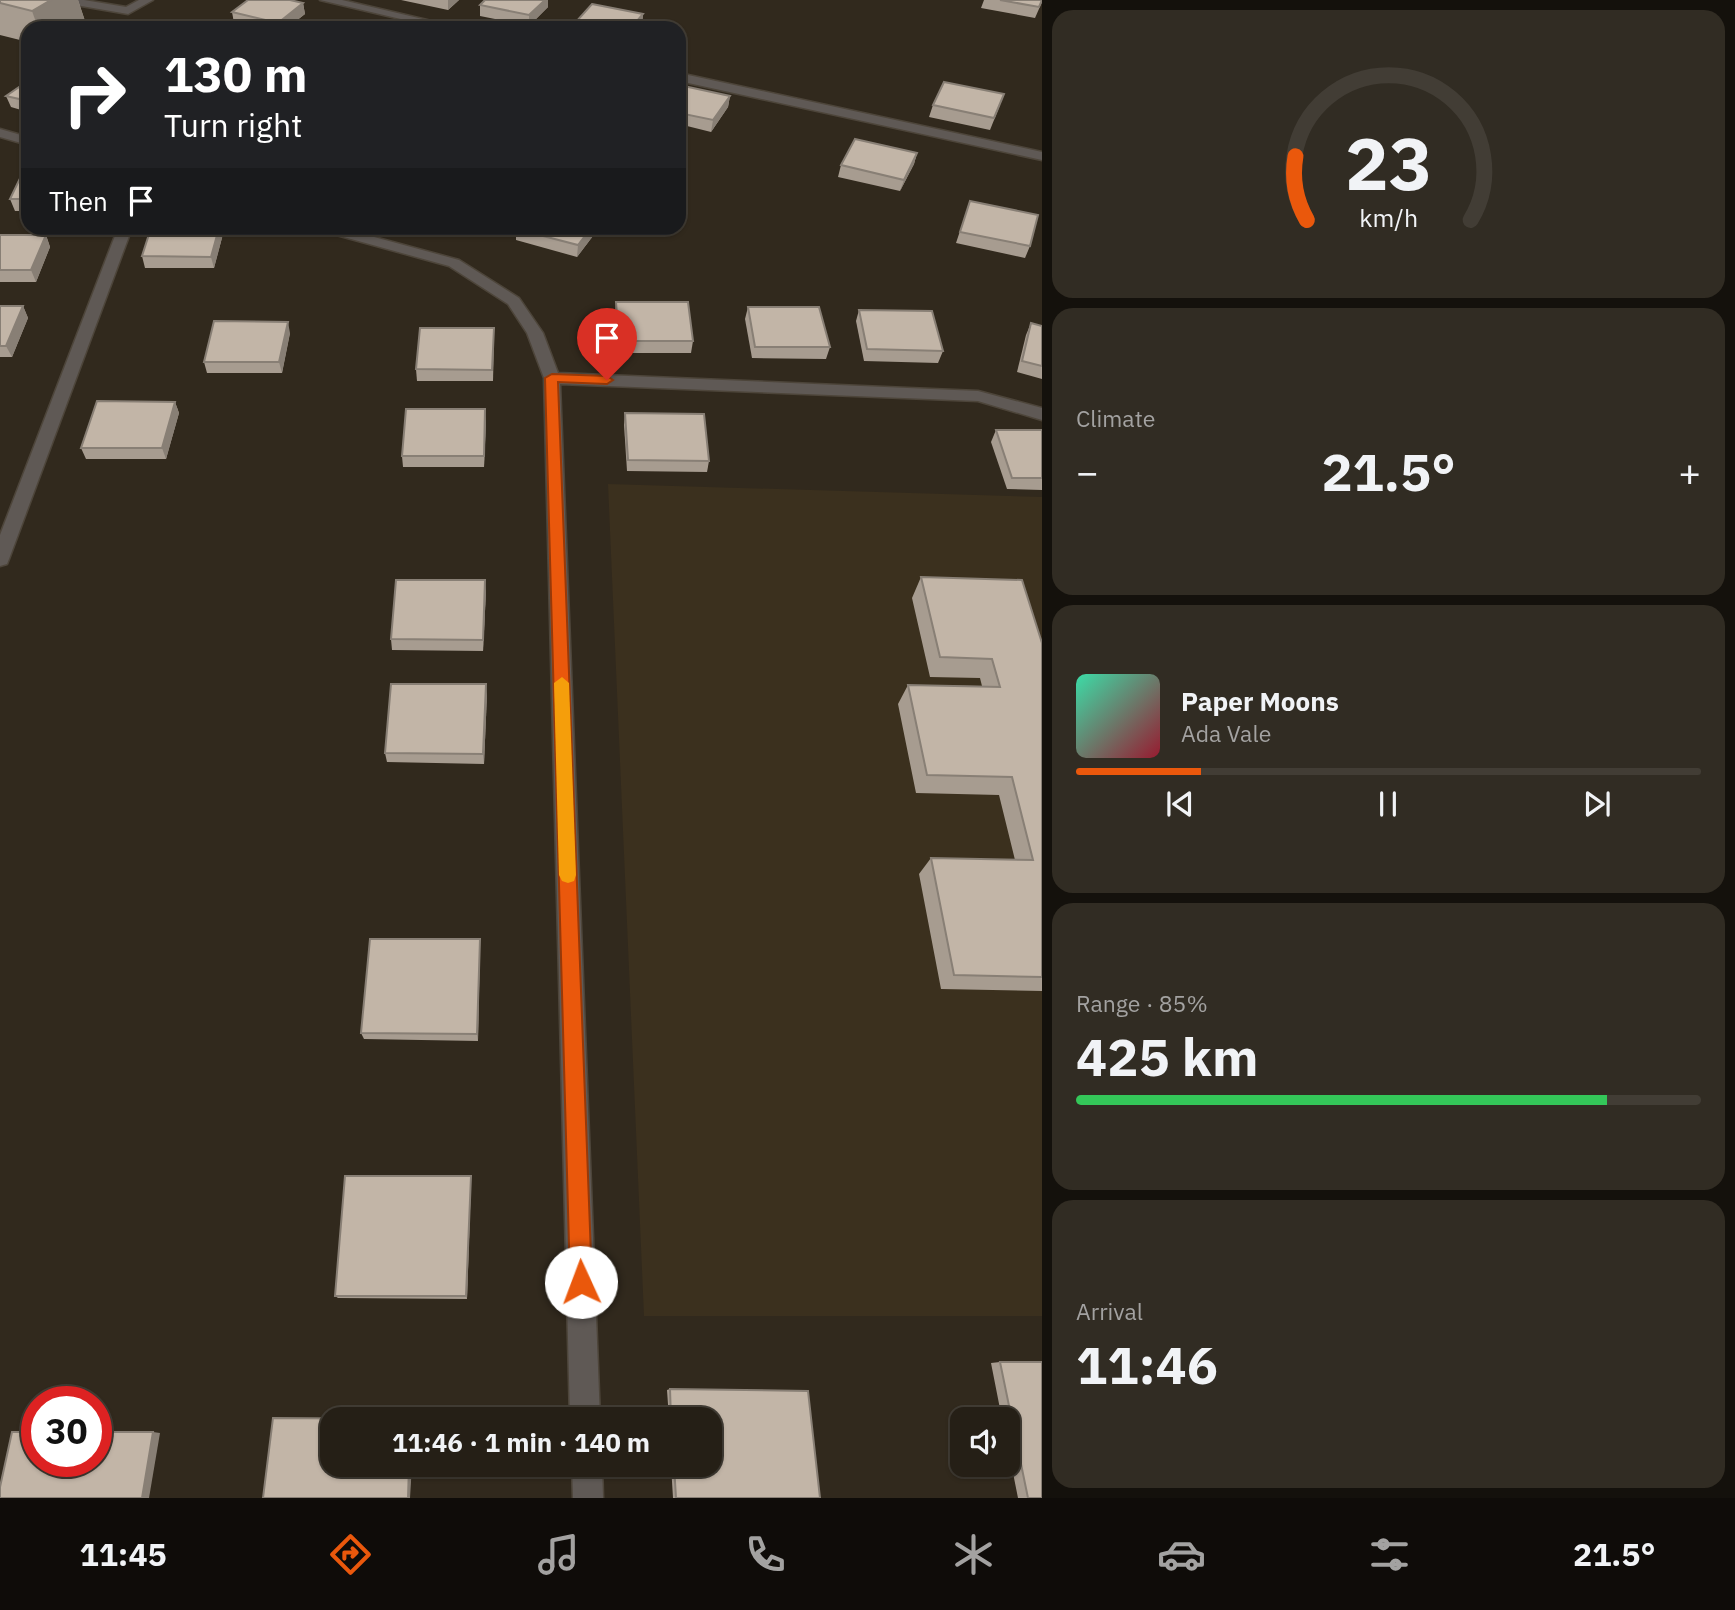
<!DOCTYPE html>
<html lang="en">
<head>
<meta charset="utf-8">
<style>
	body { margin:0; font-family:"IBM Plex Sans",sans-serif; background:#312c23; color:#f1f3f6; height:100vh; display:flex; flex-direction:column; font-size:26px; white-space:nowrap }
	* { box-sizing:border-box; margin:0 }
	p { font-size:23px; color:#a3a2a1 }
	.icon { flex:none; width:38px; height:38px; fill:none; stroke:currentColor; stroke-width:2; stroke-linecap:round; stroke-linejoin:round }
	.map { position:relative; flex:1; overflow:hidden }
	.details { display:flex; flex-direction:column; gap:10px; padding:10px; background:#14110c; width:693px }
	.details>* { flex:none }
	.top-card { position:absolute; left:21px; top:21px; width:665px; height:214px; border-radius:21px; box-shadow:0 2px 5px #0004,0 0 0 2px #423d35; background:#202124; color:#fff; overflow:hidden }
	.controls { position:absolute; left:950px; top:1407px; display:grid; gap:14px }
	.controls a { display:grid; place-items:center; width:70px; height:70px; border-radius:14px; background:#251f16; box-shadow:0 2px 5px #0004,0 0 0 2px #423d35; font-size:35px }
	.speed { position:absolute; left:21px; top:1386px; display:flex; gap:14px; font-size:35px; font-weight:700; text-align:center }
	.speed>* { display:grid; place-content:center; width:91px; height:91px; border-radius:50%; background:#251f16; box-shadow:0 2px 5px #0004,0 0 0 2px #423d35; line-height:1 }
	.speed .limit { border:10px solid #d22; background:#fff; color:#111 }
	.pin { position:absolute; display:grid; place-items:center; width:60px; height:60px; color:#fff; margin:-72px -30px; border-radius:50% 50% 50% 0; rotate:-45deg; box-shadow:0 0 7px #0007 }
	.pin .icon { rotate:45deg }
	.me { position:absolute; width:77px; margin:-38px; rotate:358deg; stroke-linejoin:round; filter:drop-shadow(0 0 5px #0008) }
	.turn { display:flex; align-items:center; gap:24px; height:147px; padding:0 28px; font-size:32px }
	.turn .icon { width:91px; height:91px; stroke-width:2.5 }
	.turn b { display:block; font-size:49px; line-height:60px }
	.then { display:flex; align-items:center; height:66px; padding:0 28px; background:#0003; gap:14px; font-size:26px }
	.big { font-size:52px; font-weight:700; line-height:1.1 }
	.details .card { flex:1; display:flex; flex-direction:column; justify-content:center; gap:10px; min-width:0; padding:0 24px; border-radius:21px; background:#312c23 }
	.details .dial { align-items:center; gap:0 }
	.dial svg { height:182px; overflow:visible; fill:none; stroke:#423d35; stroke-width:7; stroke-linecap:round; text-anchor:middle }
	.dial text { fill:#f1f3f6; stroke:none }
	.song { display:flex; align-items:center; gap:21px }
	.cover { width:84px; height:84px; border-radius:10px; background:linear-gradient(135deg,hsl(160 70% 55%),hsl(350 70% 35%)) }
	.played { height:7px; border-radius:4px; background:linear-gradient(90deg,#ea580c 20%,#423d35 20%) }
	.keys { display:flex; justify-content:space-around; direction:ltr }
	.heat { display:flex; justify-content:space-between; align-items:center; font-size:38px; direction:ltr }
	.charge { height:10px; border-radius:5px; background:linear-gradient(90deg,#34c759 85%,#423d35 0) }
	.trip { position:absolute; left:320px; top:1407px; width:402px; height:70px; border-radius:21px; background:#251f16; box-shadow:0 2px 5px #0004,0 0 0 2px #423d35; font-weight:700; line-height:70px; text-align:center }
	.dock { display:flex; height:112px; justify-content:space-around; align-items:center; background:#0f0c09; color:#a3a2a1 }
	.dock .icon { width:49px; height:49px }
	.dock .on { color:#ea580c }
	.dock b { font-size:32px; color:#f1f3f6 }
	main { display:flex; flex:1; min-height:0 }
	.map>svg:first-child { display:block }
</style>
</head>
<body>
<main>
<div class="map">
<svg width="1042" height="1498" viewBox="0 0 1042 1498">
	<rect width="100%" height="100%" fill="#31291d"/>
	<polygon fill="#3b301e" points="608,484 1042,497 1042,1316 644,1316"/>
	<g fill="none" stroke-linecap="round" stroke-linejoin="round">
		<defs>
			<g id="minor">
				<polygon points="58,0 84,0 126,7 139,0 153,0 128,14 64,3"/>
				<polygon points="320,0 342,0 461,28 439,28"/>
				<polygon points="679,73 1042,152 1042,160 679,81"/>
				<polygon points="0,129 28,137 28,145 0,137"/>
				<polygon points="118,228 132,228 9,559 7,564 0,566 0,535"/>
				<polygon points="320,228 341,228 459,260 519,298 543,333 558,373 978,391 1042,408 1042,420 978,401 560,384 600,1419 570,1419 544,378 527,333 508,304 449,266 322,231"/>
				<polygon points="572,1465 602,1465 603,1498 573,1498"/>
			</g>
		</defs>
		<use href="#minor" stroke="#4d453a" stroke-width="3"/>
		<use href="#minor" fill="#5f5955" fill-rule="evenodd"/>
	</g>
	<g fill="#a79c90">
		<polygon points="0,0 78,0 85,21 74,28 28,28 28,42 0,35"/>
		<polygon points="401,0 459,0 448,10"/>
		<polygon points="485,0 548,0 548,7 529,26 480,16 480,5"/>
		<polygon points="984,0 1042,0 1042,2 1035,18 981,8"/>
		<polygon points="303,3 305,14 287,28 255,28 234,23 232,12"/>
		<polygon points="643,14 642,25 640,28 574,28 574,24"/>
		<polygon points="28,81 28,112 11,107 6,96"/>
		<polygon points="679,85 730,96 728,107 711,132 679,124"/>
		<polygon points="933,105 1000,105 990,130 929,117"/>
		<polygon points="917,153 914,164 900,191 838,177 841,165"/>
		<polygon points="28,168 28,211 15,211 10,199"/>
		<polygon points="970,201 1030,246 1025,258 956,243"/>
		<polygon points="151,228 222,228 223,234 214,268 145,268 142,256"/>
		<polygon points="599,228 577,257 516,240 516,229"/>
		<polygon points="0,235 46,235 50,247 36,282 0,282"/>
		<polygon points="616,302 693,341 691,353 618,353 615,314"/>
		<polygon points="0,306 23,306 28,318 12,357 0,357"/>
		<polygon points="748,307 830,347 826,359 752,358 745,319"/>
		<polygon points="859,310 943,351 938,363 864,361 856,321"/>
		<polygon points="1031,323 1042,326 1042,379 1017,372 1026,335"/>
		<polygon points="290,333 282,373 207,373 204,362"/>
		<polygon points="494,340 493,381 417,381 416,369"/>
		<polygon points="175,402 179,413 166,459 86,459 81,448"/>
		<polygon points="625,413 709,461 707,472 627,471 624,425"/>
		<polygon points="486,421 484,467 403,467 402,456"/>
		<polygon points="996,430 1042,430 1042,490 1007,489 991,442"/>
		<polygon points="921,577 1042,643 1042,991 941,989 919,874 931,858 1015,860 999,795 916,793 898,704 908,685 982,686 980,678 930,677 912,598"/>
		<polygon points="486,591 483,651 392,650 391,639"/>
		<polygon points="487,694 484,764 387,762 385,753"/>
		<polygon points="480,939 478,1041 364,1039 361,1033"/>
		<polygon points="471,1176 471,1181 467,1299 338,1298 335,1296"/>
		<polygon points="1000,1362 1042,1498 1018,1498 1008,1448 1008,1419 1002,1419 991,1363"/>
		<polygon points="670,1389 820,1498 673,1498 671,1465 710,1465 710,1419 669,1419 667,1390"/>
	</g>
	<g fill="#887f75">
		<polygon points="51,0 78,0 85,21 74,28 38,28 32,11"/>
		<polygon points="448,0 459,0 448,10"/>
		<polygon points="545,0 548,0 548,7 529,26 529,15"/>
		<polygon points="303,3 305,14 287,28 279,28 278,23"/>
		<polygon points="643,14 642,25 640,28 631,28"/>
		<polygon points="730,96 728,107 711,132 713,120"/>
		<polygon points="917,153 914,164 900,191 904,180"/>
		<polygon points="219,228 222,228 223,234 214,268 211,257"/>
		<polygon points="591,228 599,228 577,257 578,245"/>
		<polygon points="46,235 50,247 36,282 31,270"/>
		<polygon points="23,306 28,318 12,357 6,346"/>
		<polygon points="288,322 290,333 282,373 279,362"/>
		<polygon points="175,402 179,413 166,459 162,448"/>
		<polygon points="485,409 486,421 484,467 484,456"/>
		<polygon points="485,580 486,591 483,651 483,640"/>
		<polygon points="486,684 487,694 484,764 483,754"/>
		<polygon points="480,939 480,947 478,1041 477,1034"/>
		<polygon points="471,1176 471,1181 467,1299 466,1296"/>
		<polygon points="153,1432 160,1433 149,1498 142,1498"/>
		<polygon points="409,1465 412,1465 410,1498 408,1498"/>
	</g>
	<g fill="#c2b5a7" stroke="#887f75" stroke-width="2">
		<polygon points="0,0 51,0 32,11 0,3"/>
		<polygon points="248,0 290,0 303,3 278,23 232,12"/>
		<polygon points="485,0 545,0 529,15 480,5"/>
		<polygon points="1000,0 1042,0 1039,7"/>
		<polygon points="592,4 643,14 631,28 595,28 574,24"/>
		<polygon points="373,20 409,28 364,28"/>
		<polygon points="28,81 28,101 6,96"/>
		<polygon points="944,82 1004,94 994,118 933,105"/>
		<polygon points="679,85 730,96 713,120 679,113"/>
		<polygon points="855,139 917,153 904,180 841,165"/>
		<polygon points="25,168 28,168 28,199 10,199"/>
		<polygon points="970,201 1038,215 1030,246 960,232"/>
		<polygon points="151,228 219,228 211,257 142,256"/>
		<polygon points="517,228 591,228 578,245 516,229"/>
		<polygon points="0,235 46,235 31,270 0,270"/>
		<polygon points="616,302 688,302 693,341 619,341"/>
		<polygon points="0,306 23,306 6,346 0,346"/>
		<polygon points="748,307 819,307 830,347 755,347"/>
		<polygon points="859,310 932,311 943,351 867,349"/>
		<polygon points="214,321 288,322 279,362 204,362"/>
		<polygon points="1031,323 1042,326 1042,366 1022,361"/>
		<polygon points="420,328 494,328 492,370 416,369"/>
		<polygon points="97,401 175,402 162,448 81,448"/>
		<polygon points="406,409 485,409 484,456 402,456"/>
		<polygon points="625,413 704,414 709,461 628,460"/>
		<polygon points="996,430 1042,430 1042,478 1012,478"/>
		<polygon points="921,577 1022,580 1042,643 1042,977 954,975 931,858 1033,860 1012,777 927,775 908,685 1000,687 992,659 940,657"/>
		<polygon points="396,580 485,580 483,640 391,639"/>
		<polygon points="391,684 486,684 483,754 385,753"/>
		<polygon points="370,939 480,939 477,1034 361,1033"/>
		<polygon points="345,1176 471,1176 466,1296 335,1296"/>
		<polygon points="1000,1362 1042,1362 1042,1498 1028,1498"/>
		<polygon points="670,1389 808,1391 820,1498 676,1498 674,1465 710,1465 710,1419 671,1419"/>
		<polygon points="273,1418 412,1419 332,1419 332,1465 409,1465 408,1498 263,1498"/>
		<polygon points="12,1432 37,1432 37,1461 96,1461 96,1432 153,1432 142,1498 0,1498 0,1487"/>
	</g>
	<polygon fill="#ea580c" stroke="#983908" stroke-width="2" points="552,374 607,376 613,380 607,384 558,382 592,1282 588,1290 581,1293 574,1290 570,1282 545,378"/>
	<polygon fill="#f59e0b" points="562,677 569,683 576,875 574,881 568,883 562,881 559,875 554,683"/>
</svg>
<div class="controls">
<a><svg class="icon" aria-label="sound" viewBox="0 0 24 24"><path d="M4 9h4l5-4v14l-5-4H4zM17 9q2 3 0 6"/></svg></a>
</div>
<div class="speed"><div class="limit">30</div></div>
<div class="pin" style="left:607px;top:380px;background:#d93025"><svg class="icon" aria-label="arrive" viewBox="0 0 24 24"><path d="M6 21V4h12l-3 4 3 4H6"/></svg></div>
<svg class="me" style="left:581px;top:1282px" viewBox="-20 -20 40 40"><circle r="19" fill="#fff"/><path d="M0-13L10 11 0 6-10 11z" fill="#ea580c"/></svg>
<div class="trip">11:46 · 1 min · 140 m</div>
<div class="top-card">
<div class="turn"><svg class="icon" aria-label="right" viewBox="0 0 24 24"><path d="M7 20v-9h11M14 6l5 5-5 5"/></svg><div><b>130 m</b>Turn right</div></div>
<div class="then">Then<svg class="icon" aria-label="arrive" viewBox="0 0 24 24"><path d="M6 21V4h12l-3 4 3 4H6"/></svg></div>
</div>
</div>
<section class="details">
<div class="card dial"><svg viewBox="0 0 100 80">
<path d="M14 69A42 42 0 1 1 86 69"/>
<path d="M14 69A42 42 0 0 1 9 41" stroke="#ea580c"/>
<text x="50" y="56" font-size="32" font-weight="700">23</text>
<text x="50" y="72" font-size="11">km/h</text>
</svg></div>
<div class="card"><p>Climate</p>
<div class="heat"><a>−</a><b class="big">21.5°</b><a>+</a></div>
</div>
<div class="card">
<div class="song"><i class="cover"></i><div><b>Paper Moons</b><p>Ada Vale</p></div></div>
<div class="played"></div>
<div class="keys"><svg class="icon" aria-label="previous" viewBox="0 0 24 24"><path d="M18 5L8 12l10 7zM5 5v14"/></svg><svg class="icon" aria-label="pause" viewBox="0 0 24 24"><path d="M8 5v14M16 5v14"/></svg><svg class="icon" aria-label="next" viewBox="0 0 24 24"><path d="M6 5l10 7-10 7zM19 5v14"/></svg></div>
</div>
<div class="card"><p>Range · 85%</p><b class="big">425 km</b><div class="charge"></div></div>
<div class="card"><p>Arrival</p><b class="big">11:46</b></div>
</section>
</main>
<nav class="dock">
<b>11:45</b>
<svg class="icon on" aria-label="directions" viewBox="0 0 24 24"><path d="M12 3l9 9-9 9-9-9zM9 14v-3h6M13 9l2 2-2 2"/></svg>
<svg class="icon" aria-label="music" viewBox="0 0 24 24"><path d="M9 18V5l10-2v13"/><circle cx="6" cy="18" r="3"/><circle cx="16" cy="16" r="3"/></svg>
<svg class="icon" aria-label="phone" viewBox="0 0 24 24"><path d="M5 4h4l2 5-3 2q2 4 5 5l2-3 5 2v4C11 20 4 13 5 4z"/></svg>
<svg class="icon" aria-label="climate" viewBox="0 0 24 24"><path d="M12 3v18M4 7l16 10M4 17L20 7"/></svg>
<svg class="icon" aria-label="car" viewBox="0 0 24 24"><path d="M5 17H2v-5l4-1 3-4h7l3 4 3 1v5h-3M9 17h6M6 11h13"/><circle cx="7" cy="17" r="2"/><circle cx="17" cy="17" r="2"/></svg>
<svg class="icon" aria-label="filters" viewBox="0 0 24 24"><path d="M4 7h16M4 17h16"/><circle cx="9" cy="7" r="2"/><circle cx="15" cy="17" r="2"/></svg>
<b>21.5°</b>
</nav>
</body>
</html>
